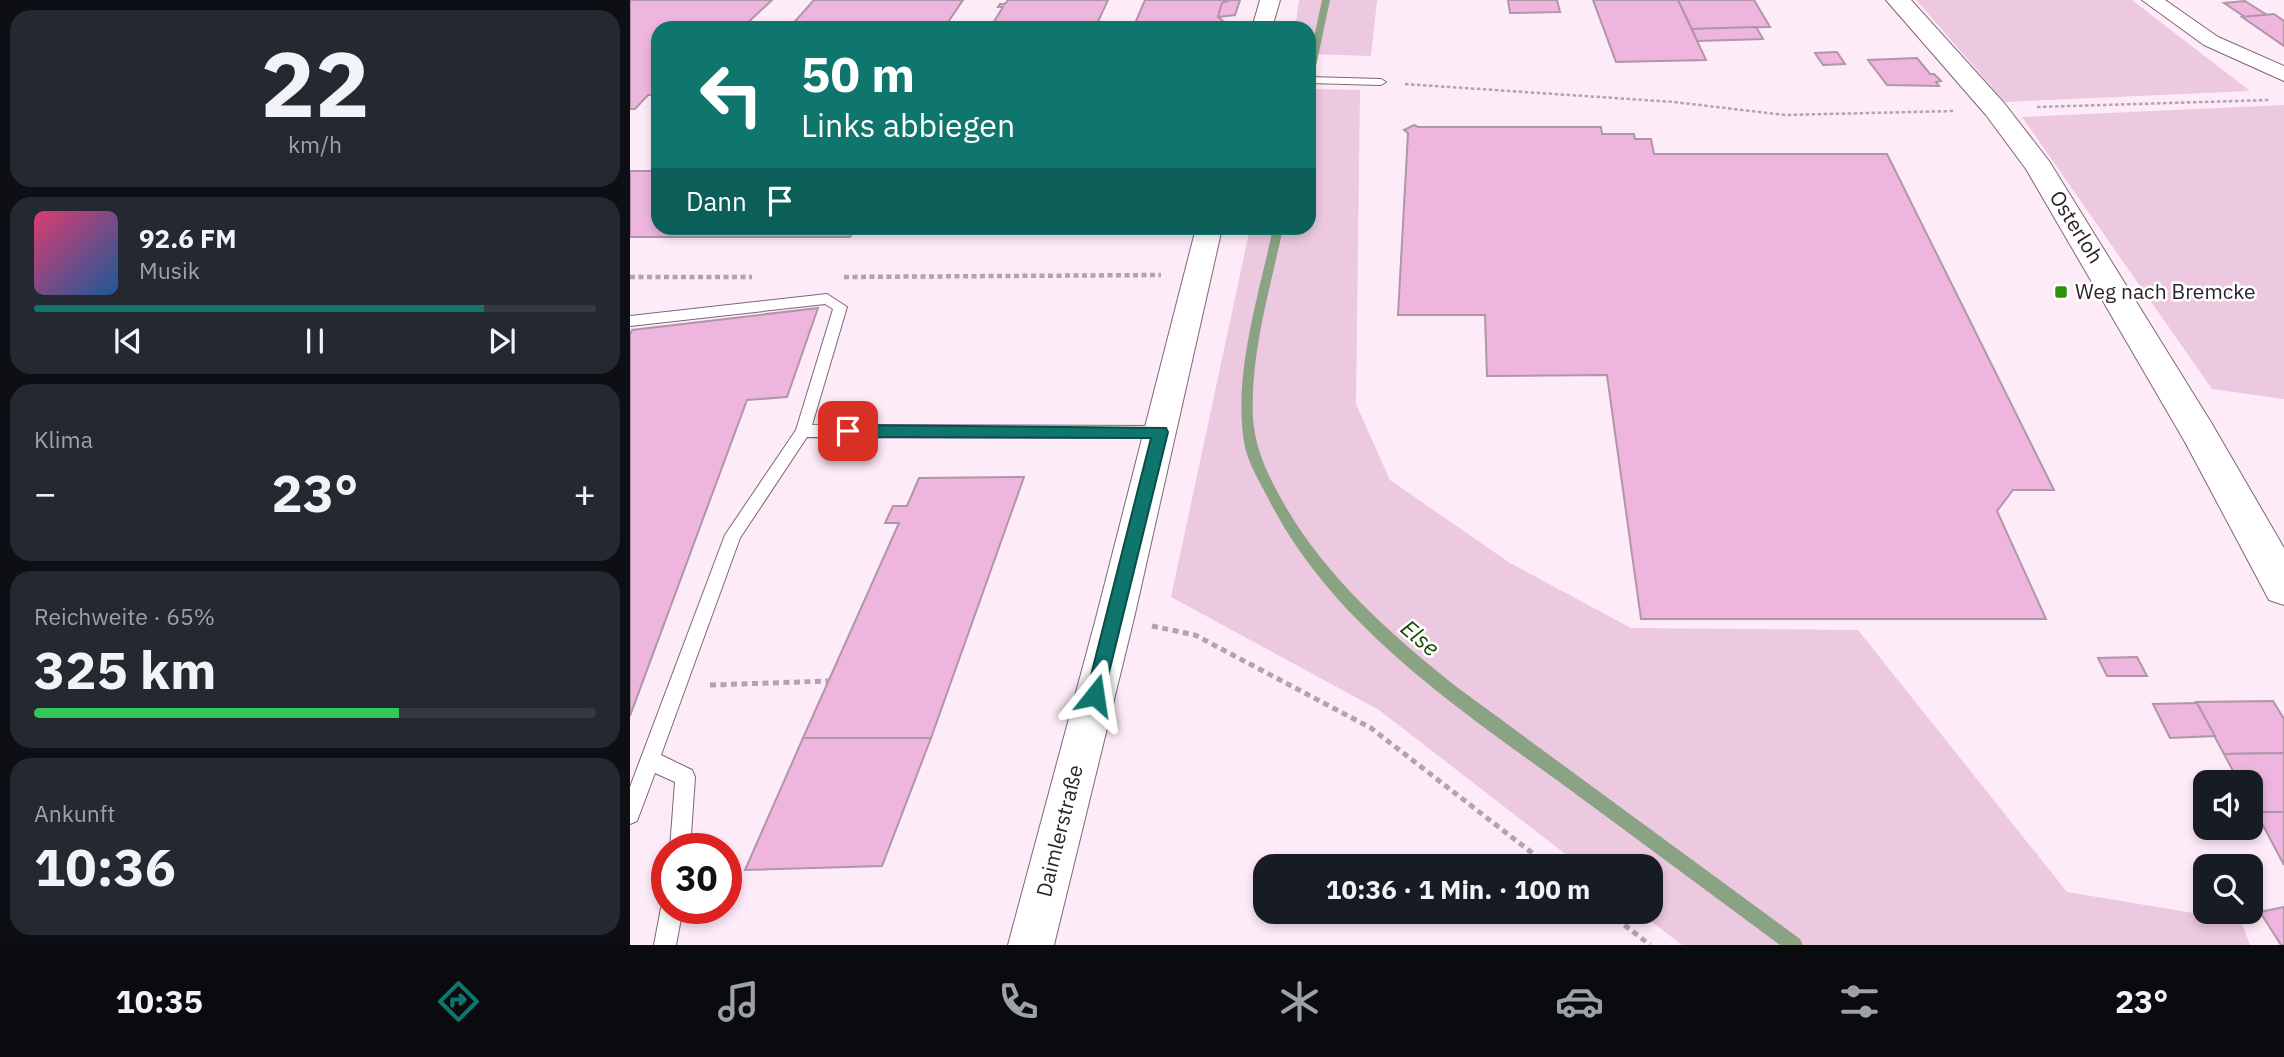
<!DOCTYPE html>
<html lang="de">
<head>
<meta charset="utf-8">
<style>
	body { margin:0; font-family:"IBM Plex Sans",sans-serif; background:#242831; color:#f1f3f6; height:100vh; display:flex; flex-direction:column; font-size:26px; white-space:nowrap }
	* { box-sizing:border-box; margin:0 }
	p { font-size:23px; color:#9ea1a6 }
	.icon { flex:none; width:38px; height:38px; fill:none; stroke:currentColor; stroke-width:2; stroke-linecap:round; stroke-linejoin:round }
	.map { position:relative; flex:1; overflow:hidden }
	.sheet { display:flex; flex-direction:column; gap:10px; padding:10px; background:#0d0f14; width:630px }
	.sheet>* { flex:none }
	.banner { position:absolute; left:21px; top:21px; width:665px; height:214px; border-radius:21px; box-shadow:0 4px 10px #0003; background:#0f766e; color:#fff; overflow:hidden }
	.buttons { position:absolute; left:1563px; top:770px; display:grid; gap:14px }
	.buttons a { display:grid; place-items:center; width:70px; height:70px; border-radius:14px; background:#171b24; box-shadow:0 4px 10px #0003; font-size:35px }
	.speed { position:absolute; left:21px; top:833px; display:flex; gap:14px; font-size:35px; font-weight:700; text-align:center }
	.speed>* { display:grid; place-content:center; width:91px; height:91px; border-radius:50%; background:#171b24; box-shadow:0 4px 10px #0003; line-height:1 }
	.speed .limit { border:10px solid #d22; background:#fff; color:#111 }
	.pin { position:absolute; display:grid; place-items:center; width:60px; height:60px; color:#fff; margin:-30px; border-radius:14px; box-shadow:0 4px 10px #0006 }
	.me { position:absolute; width:77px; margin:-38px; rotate:15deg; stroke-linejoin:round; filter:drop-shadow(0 0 5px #0008) }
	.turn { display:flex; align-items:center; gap:24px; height:147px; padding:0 35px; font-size:32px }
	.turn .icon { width:91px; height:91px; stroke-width:2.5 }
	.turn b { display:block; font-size:49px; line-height:60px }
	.then { display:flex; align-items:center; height:66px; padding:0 35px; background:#0003; gap:14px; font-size:26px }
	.big { font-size:52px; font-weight:700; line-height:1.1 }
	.sheet .tile { flex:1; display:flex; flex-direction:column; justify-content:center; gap:10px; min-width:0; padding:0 24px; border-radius:21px; background:#242831 }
	.sheet .dial { align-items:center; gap:0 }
	.dial b { font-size:91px; line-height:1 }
	.song { display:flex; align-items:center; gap:21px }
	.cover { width:84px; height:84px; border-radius:10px; background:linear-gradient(135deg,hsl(340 70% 55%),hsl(210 70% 35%)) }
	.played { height:7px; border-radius:4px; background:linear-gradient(90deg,#0f766e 80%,#363941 80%) }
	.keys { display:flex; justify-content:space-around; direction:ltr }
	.heat { display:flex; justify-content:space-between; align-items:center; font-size:38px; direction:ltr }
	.charge { height:10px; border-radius:5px; background:linear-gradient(90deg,#34c759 65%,#363941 0) }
	.trip { position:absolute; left:623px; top:854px; width:410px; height:70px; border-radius:21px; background:#171b24; box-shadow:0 4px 10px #0003; font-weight:700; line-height:70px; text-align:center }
	.menu { display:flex; height:112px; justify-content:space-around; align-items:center; background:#090b0e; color:#9ea1a6 }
	.menu .icon { width:49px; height:49px }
	.menu .active { color:#0f766e }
	.menu b { font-size:32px; color:#f1f3f6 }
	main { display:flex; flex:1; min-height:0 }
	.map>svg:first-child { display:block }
</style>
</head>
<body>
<main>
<section class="sheet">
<div class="tile dial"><b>22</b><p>km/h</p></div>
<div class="tile">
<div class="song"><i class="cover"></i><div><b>92.6 FM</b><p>Musik</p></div></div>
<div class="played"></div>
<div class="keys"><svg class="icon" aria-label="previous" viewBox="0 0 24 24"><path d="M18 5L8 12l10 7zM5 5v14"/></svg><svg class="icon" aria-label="pause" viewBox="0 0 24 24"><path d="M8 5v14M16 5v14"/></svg><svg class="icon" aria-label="next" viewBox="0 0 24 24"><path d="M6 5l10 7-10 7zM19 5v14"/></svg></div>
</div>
<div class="tile"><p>Klima</p>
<div class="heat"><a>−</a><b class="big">23°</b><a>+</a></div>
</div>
<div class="tile"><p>Reichweite · 65%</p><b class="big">325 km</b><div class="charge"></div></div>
<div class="tile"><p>Ankunft</p><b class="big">10:36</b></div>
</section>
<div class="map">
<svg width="1654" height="945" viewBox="0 0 1654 945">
	<rect width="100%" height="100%" fill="#feebf8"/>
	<g fill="#edc8e1">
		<polygon points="669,0 747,0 741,56 679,54 679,28 665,28"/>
		<polygon points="1286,0 1502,0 1620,91 1375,102"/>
		<polygon points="679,89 730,90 726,404 760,480 880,563 1001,628 1228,630 1437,892 1611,921 1620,945 1052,945 1009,912 1020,912 1020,866 951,866 749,710 541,597 620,228 679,228"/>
		<polygon points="1654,105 1654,399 1582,389 1392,117"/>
	</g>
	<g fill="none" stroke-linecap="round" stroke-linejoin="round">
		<g fill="#8aa382" fill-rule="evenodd">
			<polygon points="692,0 700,0 683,80 679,82 679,61"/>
			<path d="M643,228H653C640,290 620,354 623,418C625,446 635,469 648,493C690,572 756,630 824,685L1170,939L1173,945H1150C1086,898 1022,850 958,803C842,717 707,633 639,500C630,482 617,462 614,442C603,374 629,295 643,228Z"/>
		</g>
	</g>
	<g fill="#eeb6de" stroke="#b195a8" stroke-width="2">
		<polygon points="0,0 142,0 112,28 28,28 28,95 18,95 5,109 0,109"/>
		<polygon points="184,0 333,0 314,28 159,28"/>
		<polygon points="378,0 478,0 465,28 355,28 358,23 363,23 373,7 368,7 370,4 375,4"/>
		<polygon points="515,0 600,0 592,3 588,17 593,21 585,24 584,28 503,28"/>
		<polygon points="600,0 610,0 605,15 588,17 592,3"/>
		<polygon points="878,0 927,0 930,12 880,13"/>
		<polygon points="963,0 1048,0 1076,60 986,62"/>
		<polygon points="1048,0 1124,0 1140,27 1062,29"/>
		<polygon points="1615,1 1637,15 1615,17 1594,3"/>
		<polygon points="1644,14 1654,21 1654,46 1612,17"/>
		<polygon points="1126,27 1133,39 1067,41 1062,29"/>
		<polygon points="1207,52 1215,64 1193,65 1185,53"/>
		<polygon points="1287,58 1300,74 1304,74 1311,81 1306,82 1309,86 1257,85 1238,60"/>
		<polygon points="784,125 788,127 971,127 972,134 1004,134 1005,139 1021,139 1024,154 1257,154 1424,490 1383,490 1367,511 1416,619 1011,619 977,375 857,376 855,315 768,315 778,133 774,130"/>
		<polygon points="0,171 28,171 28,228 226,228 220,237 0,237"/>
		<polygon points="188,308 157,397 117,400 0,716 0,335 2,330"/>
		<polygon points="394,477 301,738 173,738 269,523 255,523 263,506 277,506 289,478"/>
		<polygon points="1507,657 1517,676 1477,676 1468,658"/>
		<polygon points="1643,701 1654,719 1654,753 1594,754 1566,702"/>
		<polygon points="1567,703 1585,736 1540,738 1523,704"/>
		<polygon points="173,738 301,738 252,866 115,870"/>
		<polygon points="1654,753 1654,812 1626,812 1620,802 1620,782 1609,782 1594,754"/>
		<polygon points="1626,812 1654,812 1654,865"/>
		<polygon points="1654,907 1654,945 1651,945 1630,912"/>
	</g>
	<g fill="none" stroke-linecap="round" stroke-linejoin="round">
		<defs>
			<g id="lane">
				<polygon points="679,77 751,79 756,82 751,85 679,83"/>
				<polygon points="197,294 217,307 182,425 531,426 539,432 531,438 177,437 110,538 31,755 62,770 65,777 60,849 40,849 45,782 25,773 7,821 0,824 0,787 95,535 166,430 203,309 195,304 0,326 0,316"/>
				<polygon points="37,899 37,908 53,908 46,945 24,945 31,908"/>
			</g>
			<g id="street">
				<polygon points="630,0 650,0 642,28 622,28"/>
				<polygon points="1512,0 1535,0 1588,37 1654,66 1654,81 1574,45"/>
				<polygon points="566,228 592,228 504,618 424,945 378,945 466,618"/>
			</g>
			<polygon id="secondary" points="1256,0 1281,0 1374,103 1419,161 1582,424 1654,548 1654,605 1639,600 1555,442 1396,169 1356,115"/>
		</defs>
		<use href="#lane" stroke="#806578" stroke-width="2"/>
		<use href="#street" stroke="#806578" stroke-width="2"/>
		<use href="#secondary" stroke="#806578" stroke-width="2"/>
		<g stroke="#b3a3ae" stroke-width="2.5" stroke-dasharray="3.5 2.5" stroke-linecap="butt">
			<polyline points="775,84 1044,102 1155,115 1324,111"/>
			<polyline points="1407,107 1639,100"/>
		</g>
		<g stroke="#b3a3ae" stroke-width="4.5" stroke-dasharray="5 3.5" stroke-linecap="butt">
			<polyline points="0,277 122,277"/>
			<polyline points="214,277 531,275"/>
		</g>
		<g stroke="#b3a3ae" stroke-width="5" stroke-dasharray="6 4.5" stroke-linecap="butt">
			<polyline points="522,626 565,635 741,728 919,866"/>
			<polyline points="80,685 199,681"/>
			<polyline points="978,912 1020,945"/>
		</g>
		<use href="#lane" fill="#fff" fill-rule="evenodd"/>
		<use href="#street" fill="#fff" fill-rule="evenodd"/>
		<use href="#secondary" fill="#fff" fill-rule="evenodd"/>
	</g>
	<polygon fill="#0f766e" stroke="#0a4d48" stroke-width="2" points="218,425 536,428 538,432 472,701 465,704 458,701 456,695 521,438 218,437 210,431"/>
	<rect fill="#31910c" stroke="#fff" stroke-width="2.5" x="1424" y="285" width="14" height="14" rx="3.5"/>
	<g text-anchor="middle" stroke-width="5" stroke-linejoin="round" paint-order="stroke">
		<g font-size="21" fill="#2e232b" stroke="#fff">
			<text transform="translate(1446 227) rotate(58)" y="7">Osterloh</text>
			<text transform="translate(430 831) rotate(-76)" y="7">Daimlerstraße</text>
		</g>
		<g font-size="21" fill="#2e232b" stroke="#fff" text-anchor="start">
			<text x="1445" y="299">Weg nach Bremcke</text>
		</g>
		<g font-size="23" font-style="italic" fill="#154a03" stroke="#fff">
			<text transform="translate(790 638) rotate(40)" y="8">Else</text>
		</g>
	</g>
</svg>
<div class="buttons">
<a><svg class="icon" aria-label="sound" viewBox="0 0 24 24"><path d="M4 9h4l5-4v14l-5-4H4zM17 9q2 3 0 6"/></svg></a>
<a><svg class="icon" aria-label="search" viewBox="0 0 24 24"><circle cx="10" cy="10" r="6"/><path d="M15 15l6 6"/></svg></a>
</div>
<div class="speed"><div class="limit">30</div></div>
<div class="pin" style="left:218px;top:431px;background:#d93025"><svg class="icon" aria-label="arrive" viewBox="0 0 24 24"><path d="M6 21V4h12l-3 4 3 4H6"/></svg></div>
<svg class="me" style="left:465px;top:695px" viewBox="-20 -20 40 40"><path d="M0-17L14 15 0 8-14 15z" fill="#0f766e" stroke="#fff" stroke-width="4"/></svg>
<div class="trip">10:36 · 1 Min. · 100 m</div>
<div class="banner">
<div class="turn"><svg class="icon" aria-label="left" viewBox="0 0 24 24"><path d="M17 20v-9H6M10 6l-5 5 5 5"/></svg><div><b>50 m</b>Links abbiegen</div></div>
<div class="then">Dann<svg class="icon" aria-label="arrive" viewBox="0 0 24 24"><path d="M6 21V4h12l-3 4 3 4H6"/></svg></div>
</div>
</div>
</main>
<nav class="menu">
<b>10:35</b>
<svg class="icon active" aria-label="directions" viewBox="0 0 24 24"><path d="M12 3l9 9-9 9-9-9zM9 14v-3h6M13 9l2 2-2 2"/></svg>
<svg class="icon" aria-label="music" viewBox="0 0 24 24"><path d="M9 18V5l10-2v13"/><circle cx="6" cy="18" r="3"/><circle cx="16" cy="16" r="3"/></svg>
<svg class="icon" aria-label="phone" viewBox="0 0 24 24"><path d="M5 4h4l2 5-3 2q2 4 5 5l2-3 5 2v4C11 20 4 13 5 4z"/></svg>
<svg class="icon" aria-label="climate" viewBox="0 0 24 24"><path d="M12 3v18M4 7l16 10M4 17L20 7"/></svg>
<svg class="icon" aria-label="car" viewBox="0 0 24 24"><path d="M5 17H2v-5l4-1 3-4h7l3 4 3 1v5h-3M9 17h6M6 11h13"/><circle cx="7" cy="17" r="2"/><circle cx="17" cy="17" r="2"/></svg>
<svg class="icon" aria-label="filters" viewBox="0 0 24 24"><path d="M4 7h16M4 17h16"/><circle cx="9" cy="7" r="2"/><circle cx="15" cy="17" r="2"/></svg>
<b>23°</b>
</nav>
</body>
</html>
